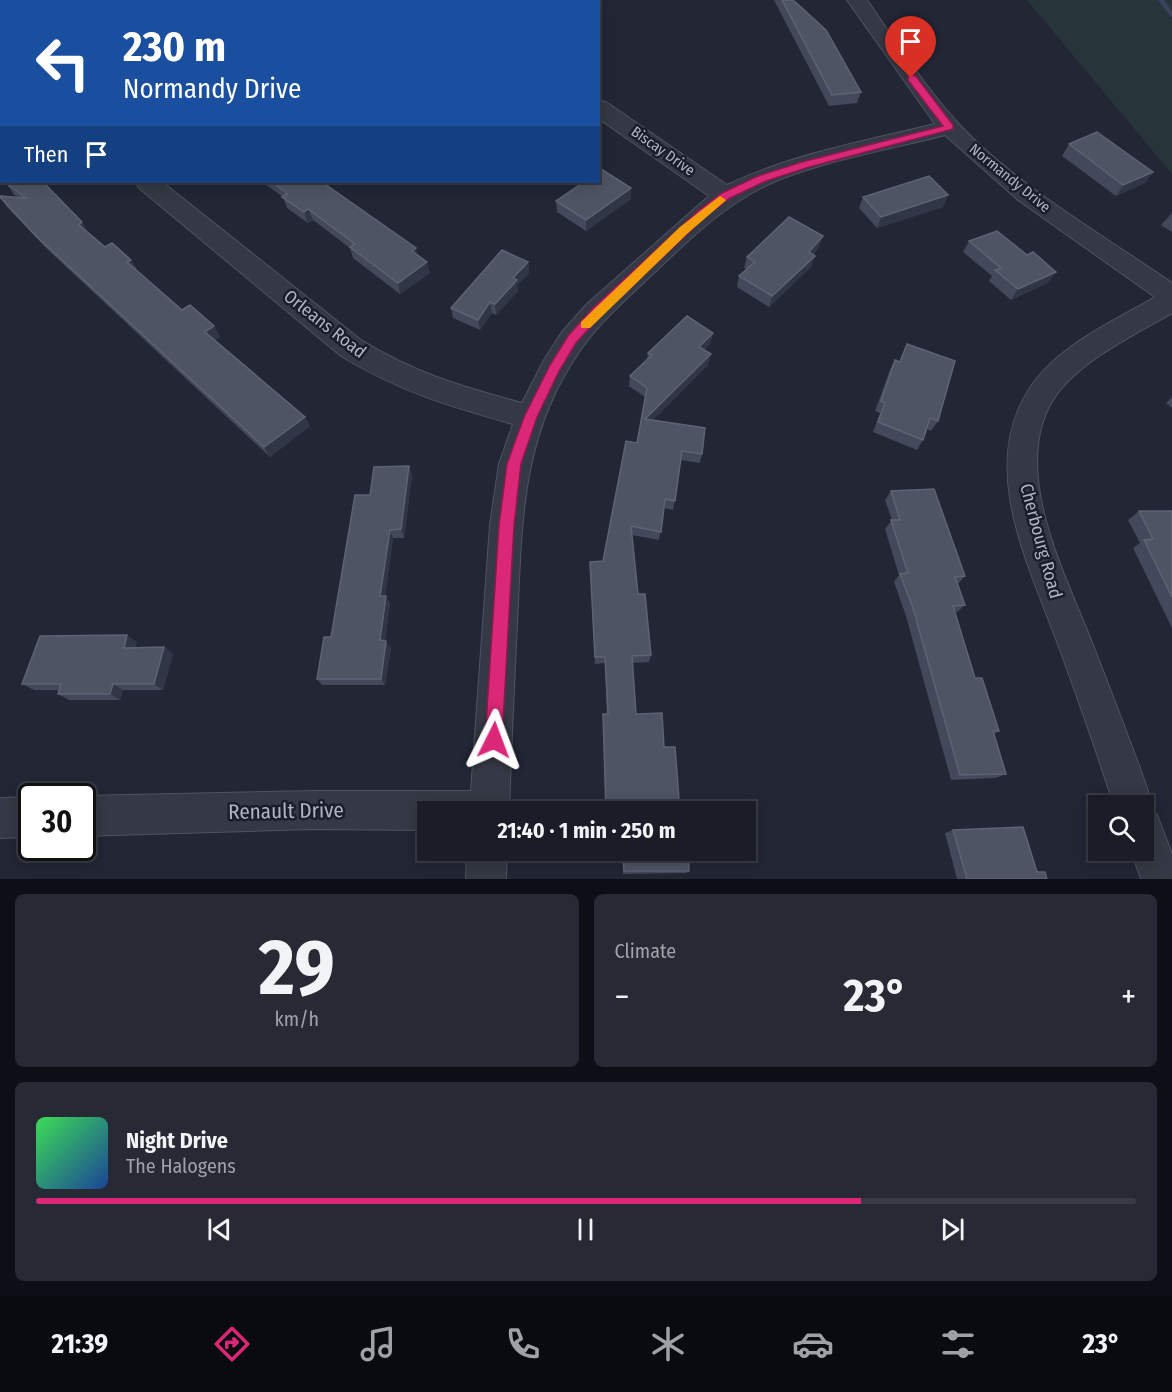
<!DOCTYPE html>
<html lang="en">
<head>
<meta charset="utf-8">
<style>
	body { margin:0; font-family:"Fira Sans Condensed",sans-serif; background:#272934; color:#f1f3f6; height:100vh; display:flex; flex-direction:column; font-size:22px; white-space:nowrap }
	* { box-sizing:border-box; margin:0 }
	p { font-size:20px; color:#9fa1a8 }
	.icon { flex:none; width:33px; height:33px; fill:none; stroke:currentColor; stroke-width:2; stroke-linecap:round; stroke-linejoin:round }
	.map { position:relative; height:879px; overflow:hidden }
	.drawer { display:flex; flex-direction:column; gap:15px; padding:15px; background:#0e0f16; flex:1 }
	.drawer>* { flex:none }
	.top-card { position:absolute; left:0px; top:0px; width:600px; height:183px; box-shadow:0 3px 15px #0003,0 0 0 2px #383a45; background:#1a4fa0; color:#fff; overflow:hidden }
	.tools { position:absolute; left:1088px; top:795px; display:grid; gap:12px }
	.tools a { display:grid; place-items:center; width:66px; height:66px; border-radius:0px; background:#1a1c28; box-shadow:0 3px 15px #0003,0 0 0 2px #383a45; font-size:30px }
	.speed { position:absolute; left:18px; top:783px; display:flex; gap:12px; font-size:30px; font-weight:700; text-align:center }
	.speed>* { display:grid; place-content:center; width:78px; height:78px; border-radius:50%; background:#1a1c28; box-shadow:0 3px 15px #0003,0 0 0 2px #383a45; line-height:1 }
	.speed .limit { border:3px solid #111; border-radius:9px; background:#fff; color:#111 }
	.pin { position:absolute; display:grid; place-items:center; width:51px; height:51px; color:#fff; margin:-62px -26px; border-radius:50% 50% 50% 0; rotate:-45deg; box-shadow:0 0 6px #0007 }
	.pin .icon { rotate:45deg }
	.me { position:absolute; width:66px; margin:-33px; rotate:3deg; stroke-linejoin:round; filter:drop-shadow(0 0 4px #0008) }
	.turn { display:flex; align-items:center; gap:21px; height:126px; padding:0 24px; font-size:27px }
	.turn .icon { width:78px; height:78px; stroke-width:2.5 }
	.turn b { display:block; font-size:42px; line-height:51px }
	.then { display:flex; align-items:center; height:57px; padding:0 24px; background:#0003; gap:12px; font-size:22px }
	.big { font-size:45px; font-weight:700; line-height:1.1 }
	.drawer .tile { flex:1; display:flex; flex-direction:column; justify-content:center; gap:9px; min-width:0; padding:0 21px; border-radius:9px; background:#272934 }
	.drawer .dial { align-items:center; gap:0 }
	.dial b { font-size:78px; line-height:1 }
	.song { display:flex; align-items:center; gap:18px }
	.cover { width:72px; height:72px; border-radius:9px; background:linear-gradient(135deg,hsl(130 70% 55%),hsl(220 70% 35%)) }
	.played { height:6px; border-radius:3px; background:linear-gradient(90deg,#db2777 75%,#383a45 75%) }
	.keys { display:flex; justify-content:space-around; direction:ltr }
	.heat { display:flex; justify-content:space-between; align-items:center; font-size:33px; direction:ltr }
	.drawer .tiles { flex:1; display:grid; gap:15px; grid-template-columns:1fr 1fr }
	.tile:last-child { grid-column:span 2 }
	.trip { position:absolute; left:417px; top:801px; width:339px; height:60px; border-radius:0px; background:#1a1c28; box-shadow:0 3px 15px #0003,0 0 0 2px #383a45; font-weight:700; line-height:60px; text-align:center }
	.tab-bar { display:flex; height:96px; justify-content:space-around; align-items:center; background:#0a0b10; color:#9fa1a8 }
	.tab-bar .icon { width:42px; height:42px }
	.tab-bar .current { color:#db2777 }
	.tab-bar b { font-size:27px; color:#f1f3f6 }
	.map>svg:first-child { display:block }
</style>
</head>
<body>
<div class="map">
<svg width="1172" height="879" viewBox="0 0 1172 879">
	<rect width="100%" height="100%" fill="#222635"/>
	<polygon fill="#273439" points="1027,0 1172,0 1172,174"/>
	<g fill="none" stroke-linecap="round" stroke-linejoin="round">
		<polygon fill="#39415d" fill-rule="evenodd" points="1158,0 1164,0 1172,11 1172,17 1170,16"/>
		<defs>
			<g id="minor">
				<polygon points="20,0 41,0 19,2"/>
				<polygon points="394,0 415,0 416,2 395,2"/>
				<path d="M847,0H867C895,41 923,84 956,121C1011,182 1104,236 1172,283V313C1133,336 1072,364 1050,405C1012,476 1067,578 1093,645C1111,691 1129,738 1146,785L1153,806L1151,813L1157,815L1172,854V879H1141L1131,850H1143V806H1114C1097,752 1078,699 1059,647C1031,569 978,471 1028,391C1056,346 1111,323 1155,297L1018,200L945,135C891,149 818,162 769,184C724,205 692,237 657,270C631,295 602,319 581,349C520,436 522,523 517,624C514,687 511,749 509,812H428V830L313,829L82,836V796L313,791H471L490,525L499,464L513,424C448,406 399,391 341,356L139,188L135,182H162L361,340C417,374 460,386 522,403L544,360L562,332L587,304L709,196L598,118V100L606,102L727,185C792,154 865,141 935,124Z"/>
				<polygon points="2,11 2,24 0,24 0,12"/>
				<rect x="0" y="69" width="2" height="13"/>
				<polygon points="32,797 32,837 0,838 0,798"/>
				<polygon points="467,850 507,850 506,879 466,879"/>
			</g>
		</defs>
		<use href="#minor" stroke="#4f5360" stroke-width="2"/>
		<use href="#minor" fill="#353945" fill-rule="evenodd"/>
	</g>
	<g fill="#43495a">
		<polygon points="248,0 336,0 338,2 251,2"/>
		<polygon points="774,0 782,0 861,92 857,103 829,106"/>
		<polygon points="1069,144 1145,183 1116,196 1062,156"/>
		<polygon points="262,182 322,182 418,256 430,273 400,294 353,258 350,248 313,220 308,223 287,208 283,197"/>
		<polygon points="6,183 89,233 105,247 131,260 138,271 182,310 214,326 220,337 215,340 305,417 310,426 270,457 46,248 7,207 0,197 18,197 14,195"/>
		<polygon points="631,188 631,199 586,231 557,212 556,201"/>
		<polygon points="948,195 943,207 877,228 859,208 863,197"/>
		<polygon points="1172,213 1172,232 1161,225"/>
		<polygon points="969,241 1049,282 1011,300 989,281 992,276 963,252"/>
		<polygon points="819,247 813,255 815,256 811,267 769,307 737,287 739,276 747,269 744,268 747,257"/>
		<polygon points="528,262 529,273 517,285 518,291 496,315 492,313 480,330 453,318 451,308"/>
		<polygon points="713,333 710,344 704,350 708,365 653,420 702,454 700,463 681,460 673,510 664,508 659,540 632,535 638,594 651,655 649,662 632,663 636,714 664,747 680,812 606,812 603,720 603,714 607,714 605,663 595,664 590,562 603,561 637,443 645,397 629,386 630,376 647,360 648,353"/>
		<polygon points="907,344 938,421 931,431 927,429 923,440 917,450 873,432 880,413 875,411 890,370 895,360 899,362"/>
		<polygon points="1172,397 1172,408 1166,403"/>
		<polygon points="409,466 412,476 404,538 393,538 385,596 390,603 385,641 391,648 385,685 322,685 317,679 331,637 370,495"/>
		<polygon points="891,491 965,576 958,584 965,605 957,612 955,612 975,678 999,731 994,734 1006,774 996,778 951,780 906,616 894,582 899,575 885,529 892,520 885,500"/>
		<polygon points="1139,511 1172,511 1172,628 1133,548 1140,543 1128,520"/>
		<polygon points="137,642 135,648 164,647 173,654 163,690 123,690 120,700 69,700 58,694 59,690 34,690 22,684"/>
		<polygon points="953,830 1037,872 1047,879 957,879 945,833"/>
		<polygon points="622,850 688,850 689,871 686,873 623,874"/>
	</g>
	<g fill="#313646">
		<rect x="264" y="0" width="13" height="2"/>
		<polygon points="1153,172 1145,183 1116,196 1123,185"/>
		<polygon points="631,188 631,199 586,231 586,220"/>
		<polygon points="948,195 943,207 877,228 881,217"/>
		<polygon points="308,209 313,220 308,223 304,212"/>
		<polygon points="82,222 89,233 79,225"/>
		<polygon points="823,236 819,247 805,263 809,252"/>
		<polygon points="416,248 419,259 412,251"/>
		<polygon points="815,256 811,267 769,307 772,296"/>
		<polygon points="131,260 138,271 134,273 127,262"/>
		<polygon points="427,262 430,273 400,294 398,283"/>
		<polygon points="528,262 529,273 517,285 518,291 496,315 495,304 513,278"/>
		<polygon points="1056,272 1049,282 1011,300 1018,289"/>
		<polygon points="490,302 492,313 480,330 478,320"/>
		<polygon points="214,326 220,337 212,342 205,332"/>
		<polygon points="713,333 710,344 697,357 699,347"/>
		<polygon points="711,354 708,365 644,429 645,419"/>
		<polygon points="305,417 310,426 270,457 264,447"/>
		<polygon points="409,466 412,476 404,538 401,529"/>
		<polygon points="390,530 393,538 384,603 380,596"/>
		<polygon points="386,596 390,603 384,647 380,640"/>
		<polygon points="127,635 137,642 133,654 124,648"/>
		<polygon points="386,641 391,648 385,685 381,679"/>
		<polygon points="164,647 173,654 163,690 154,684"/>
		<polygon points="113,684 123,690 120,700 110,694"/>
	</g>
	<g fill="#4f5465" stroke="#5e6374" stroke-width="1.5">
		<polygon points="284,0 336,0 338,2 287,2"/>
		<polygon points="782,0 793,0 826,30 861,92 832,95"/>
		<polygon points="1097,132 1153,172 1123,185 1069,144"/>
		<polygon points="601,169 631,188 586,220 556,201 584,182 598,182 598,171"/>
		<polygon points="929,176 948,195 881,217 863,197"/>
		<polygon points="10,182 43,182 82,222 79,225 105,247 112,243 131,260 127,262 182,310 190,305 214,326 205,332 305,417 264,447 37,237 0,197 0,196 26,198 6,183"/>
		<polygon points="273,182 322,182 416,248 412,251 427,262 398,283 350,247 355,244 308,209 304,212 282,197 287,194"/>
		<polygon points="789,217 823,236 809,252 815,256 772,296 739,276 755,262 747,257"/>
		<polygon points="997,231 1027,255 1033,252 1056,272 1018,289 995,270 1001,268 969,241"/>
		<polygon points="502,250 528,262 513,278 517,280 495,304 490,302 478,320 451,308"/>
		<polygon points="687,316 713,333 699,347 711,354 645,419 705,428 702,454 682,451 675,501 665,499 661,532 631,526 638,594 645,594 651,655 632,656 636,714 662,713 664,747 675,747 680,812 606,812 603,714 608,714 605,657 595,657 590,562 603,561 626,441 637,443 647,388 630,376 652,355 648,353"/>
		<polygon points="907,344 955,361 938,421 930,418 923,440 878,422 885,403 881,401 895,360 900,362"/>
		<polygon points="409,466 401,529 390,530 380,596 386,596 380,640 386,641 381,679 317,679 324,637 331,637 355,495 370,495 374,467"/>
		<polygon points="934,489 965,576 955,577 965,605 953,606 975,678 982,678 999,731 993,731 1006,774 960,775 913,608 900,574 908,573 891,520 900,520 891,491"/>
		<polygon points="1139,511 1172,511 1172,597 1144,540 1153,539"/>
		<polygon points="127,635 124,648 164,647 154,684 113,684 110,694 58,694 61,684 22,684 40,636"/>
		<polygon points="1023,827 1037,872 1045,872 1047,879 967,879 953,830"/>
		<polygon points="623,850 688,850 689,871 624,871"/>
	</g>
	<polygon fill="#db2777" stroke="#8e194d" stroke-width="1.5" points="908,75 915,75 953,125 953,129 809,167 766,181 730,198 706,216 602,314 576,343 559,371 537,417 521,464 514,525 502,740 499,746 494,748 488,746 485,740 499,525 507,464 524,417 550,365 568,336 593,308 698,211 722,193 758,176 802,162 943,126 908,80"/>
	<polygon fill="#f59e0b" points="720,196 726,200 724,202 688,233 590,328 581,328 581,322 680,227"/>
	<g text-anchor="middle" stroke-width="5" stroke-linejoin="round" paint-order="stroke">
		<g font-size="15" fill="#afb3c2" stroke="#1b1e2a">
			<text transform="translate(663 151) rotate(35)" y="5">Biscay Drive</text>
			<text transform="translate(1010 178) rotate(39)" y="5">Normandy Drive</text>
		</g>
		<g font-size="18" fill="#afb3c2" stroke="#1b1e2a">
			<text transform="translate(325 324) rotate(38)" y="6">Orleans Road</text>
			<text transform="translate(1041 541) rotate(75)" y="6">Cherbourg Road</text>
		</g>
		<g font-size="21" fill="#afb3c2" stroke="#1b1e2a">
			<text transform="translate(286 811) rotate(-1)" y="7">Renault Drive</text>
		</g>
	</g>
</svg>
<div class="tools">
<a><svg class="icon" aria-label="search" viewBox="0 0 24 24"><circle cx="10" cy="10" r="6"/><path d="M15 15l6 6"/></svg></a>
</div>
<div class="speed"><div class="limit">30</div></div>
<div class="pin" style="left:911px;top:78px;background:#d93025"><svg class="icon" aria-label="arrive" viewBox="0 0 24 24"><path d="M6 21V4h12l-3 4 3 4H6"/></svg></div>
<svg class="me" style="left:494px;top:740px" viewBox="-20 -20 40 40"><path d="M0-17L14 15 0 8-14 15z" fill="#db2777" stroke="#fff" stroke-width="4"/></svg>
<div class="trip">21:40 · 1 min · 250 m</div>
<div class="top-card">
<div class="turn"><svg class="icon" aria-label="left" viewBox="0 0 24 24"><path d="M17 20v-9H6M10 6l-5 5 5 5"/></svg><div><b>230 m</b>Normandy Drive</div></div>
<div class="then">Then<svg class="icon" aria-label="arrive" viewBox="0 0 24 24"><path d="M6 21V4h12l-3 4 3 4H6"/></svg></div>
</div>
</div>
<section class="drawer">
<div class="tiles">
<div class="tile dial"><b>29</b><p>km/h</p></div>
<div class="tile"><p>Climate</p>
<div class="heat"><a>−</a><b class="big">23°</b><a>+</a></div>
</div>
<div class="tile">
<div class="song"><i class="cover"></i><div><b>Night Drive</b><p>The Halogens</p></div></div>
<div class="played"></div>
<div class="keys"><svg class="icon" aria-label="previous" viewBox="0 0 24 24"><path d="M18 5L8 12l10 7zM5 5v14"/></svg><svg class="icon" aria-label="pause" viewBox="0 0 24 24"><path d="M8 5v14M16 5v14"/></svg><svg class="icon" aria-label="next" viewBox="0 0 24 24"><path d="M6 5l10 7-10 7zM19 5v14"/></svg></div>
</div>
</div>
</section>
<nav class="tab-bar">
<b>21:39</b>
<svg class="icon current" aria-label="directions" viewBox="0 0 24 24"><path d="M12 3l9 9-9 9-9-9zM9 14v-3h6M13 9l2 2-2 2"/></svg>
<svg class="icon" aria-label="music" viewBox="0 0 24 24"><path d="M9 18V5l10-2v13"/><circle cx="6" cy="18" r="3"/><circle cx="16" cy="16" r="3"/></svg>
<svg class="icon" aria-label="phone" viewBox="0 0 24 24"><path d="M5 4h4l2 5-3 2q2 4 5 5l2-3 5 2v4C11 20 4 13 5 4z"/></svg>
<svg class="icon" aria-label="climate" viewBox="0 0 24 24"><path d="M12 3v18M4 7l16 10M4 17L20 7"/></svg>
<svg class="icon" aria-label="car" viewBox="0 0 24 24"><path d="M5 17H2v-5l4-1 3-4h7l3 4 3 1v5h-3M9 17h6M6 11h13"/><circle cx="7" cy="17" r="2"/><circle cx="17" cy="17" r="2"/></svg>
<svg class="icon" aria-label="filters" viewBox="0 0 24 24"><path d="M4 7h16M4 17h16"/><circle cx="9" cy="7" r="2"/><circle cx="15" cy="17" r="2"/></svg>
<b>23°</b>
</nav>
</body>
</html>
